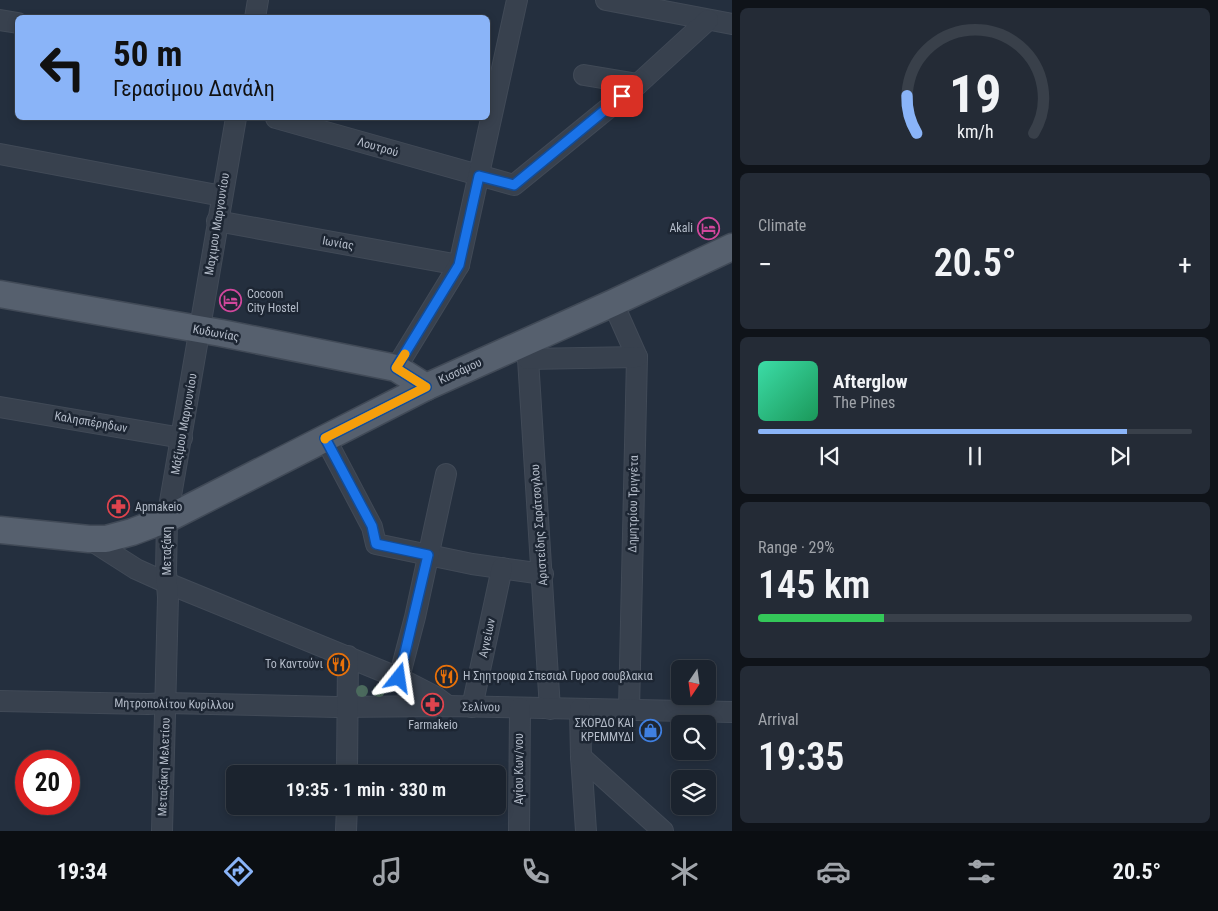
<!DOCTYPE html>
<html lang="en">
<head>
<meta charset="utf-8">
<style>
	body { margin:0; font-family:"Roboto Condensed",sans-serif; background:#242b36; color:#f1f3f6; height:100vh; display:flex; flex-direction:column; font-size:19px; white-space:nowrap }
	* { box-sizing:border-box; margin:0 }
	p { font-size:16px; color:#a0a4aa }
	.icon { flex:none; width:28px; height:28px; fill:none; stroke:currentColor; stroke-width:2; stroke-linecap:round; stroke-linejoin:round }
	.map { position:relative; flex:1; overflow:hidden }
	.panel { display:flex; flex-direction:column; gap:8px; padding:8px; background:#0f1319; width:486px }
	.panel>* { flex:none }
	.banner { position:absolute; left:15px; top:15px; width:475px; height:105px; border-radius:8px; box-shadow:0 2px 8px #0003,0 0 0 1px #39404a; background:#8ab4f8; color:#111; overflow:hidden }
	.needle { width:32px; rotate:193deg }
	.buttons { position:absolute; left:671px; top:660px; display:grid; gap:10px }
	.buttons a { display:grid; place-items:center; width:45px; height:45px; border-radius:8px; background:#1b232e; box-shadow:0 2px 8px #0003,0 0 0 1px #39404a; font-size:25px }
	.speed { position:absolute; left:15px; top:750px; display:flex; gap:10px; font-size:25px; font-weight:700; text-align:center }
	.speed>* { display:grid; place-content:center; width:65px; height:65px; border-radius:50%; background:#1b232e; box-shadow:0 2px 8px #0003,0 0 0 1px #39404a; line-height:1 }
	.speed .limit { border:8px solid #d22; background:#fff; color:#111 }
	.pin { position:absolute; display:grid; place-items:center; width:42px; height:42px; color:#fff; margin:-21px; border-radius:10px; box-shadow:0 2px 8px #0006 }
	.me { position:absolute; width:55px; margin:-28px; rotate:15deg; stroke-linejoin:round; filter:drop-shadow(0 0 4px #0008) }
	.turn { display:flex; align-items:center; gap:18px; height:105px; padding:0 15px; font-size:22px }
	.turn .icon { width:65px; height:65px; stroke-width:2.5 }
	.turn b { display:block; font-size:35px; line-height:42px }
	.big { font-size:38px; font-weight:600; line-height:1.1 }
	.panel .card { flex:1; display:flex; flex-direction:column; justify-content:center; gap:8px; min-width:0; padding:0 18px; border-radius:8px; background:#242b36 }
	.panel .dial { align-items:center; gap:0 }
	.dial svg { height:130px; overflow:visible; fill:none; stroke:#39404a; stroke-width:7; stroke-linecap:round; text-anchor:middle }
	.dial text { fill:#f1f3f6; stroke:none }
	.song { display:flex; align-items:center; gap:15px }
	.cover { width:60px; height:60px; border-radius:8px; background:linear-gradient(135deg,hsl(160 70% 55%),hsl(150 70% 35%)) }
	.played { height:5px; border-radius:2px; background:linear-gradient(90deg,#8ab4f8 85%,#39404a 85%) }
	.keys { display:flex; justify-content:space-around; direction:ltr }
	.heat { display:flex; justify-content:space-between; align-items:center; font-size:28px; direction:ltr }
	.charge { height:8px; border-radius:4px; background:linear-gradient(90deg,#34c759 29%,#39404a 0) }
	.trip { position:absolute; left:226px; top:765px; width:280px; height:50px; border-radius:8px; background:#1b232e; box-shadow:0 2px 8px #0003,0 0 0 1px #39404a; font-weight:600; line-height:50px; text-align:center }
	.dock { display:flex; height:80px; justify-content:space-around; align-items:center; background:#0b0e12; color:#a0a4aa }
	.dock .icon { width:35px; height:35px }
	.dock .selected { color:#8ab4f8 }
	.dock b { font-size:22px; color:#f1f3f6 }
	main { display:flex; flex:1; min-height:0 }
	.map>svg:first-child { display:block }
</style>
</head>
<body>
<main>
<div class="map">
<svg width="732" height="831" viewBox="0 0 732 831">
	<rect width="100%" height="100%" fill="#242f3e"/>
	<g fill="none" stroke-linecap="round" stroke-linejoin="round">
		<defs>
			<g id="minor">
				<polyline points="606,0 732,24"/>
				<polyline points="255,18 258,0"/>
				<polyline points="0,20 18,23"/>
				<polyline points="584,75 638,84"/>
				<polyline points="276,118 514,185 638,84 708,20"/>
				<polyline points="0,154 222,196"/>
				<polyline points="217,221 459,265"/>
				<polyline points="613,303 637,357 629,710"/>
				<polyline points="521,344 528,359 550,709"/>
				<polyline points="528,359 637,357"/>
				<polyline points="396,368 459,265 517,0"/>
				<polyline points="0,407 182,438"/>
				<polyline points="325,438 372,527 376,544 472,564 543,574"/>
				<polyline points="89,539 136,569 167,583 399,678 436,697 448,706"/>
				<polyline points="399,678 415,617 446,474"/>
				<polyline points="0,701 148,704 166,703 336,707 448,706 732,712"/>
				<polyline points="472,707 502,568"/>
				<polyline points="580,709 581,757 586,831"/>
				<polyline points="581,757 663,831"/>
				<polyline points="347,774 348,656"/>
				<polyline points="162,831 168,597 166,572 167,519 236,118"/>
				<polyline points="346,831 347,806"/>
				<polyline points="519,831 520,708"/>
			</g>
			<g id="major">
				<polyline points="0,294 221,333 396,368 426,387"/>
				<polyline points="0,530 89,539 106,539 132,532 167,519 426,387 613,303 732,247"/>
			</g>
		</defs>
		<use href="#minor" stroke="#414a57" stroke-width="22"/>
		<use href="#major" stroke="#414a57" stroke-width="29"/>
		<use href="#minor" stroke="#38414e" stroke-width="20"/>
		<use href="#major" stroke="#56606e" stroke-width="26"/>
	</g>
	<g fill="#4b6a5d">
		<circle cx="362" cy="691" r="6"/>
		<circle cx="379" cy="691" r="6"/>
	</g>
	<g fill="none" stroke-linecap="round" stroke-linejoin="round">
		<defs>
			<polyline id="route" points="399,678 428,555 376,544 372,526 325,438 426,387 396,368 459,265 479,176 514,185 622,96"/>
		</defs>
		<use href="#route" stroke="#114b97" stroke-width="12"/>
		<use href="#route" stroke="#1a73e8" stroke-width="9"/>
		<polyline stroke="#f59e0b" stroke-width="9" points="325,439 325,438 426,387 396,368 405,354"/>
	</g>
	<defs>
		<symbol id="hotel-ring" viewBox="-11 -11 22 22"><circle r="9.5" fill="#1d2633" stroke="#d1479c" stroke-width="1.5"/><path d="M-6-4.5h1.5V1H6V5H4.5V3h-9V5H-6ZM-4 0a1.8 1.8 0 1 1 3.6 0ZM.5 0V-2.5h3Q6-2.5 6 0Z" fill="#d1479c"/></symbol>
		<symbol id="pharmacy-ring" viewBox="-11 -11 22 22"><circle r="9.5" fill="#1d2633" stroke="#e0444e" stroke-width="1.5"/><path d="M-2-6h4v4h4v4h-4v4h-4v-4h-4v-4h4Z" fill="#e0444e"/></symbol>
		<symbol id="restaurant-ring" viewBox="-11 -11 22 22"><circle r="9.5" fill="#1d2633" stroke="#e8710a" stroke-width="1.5"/><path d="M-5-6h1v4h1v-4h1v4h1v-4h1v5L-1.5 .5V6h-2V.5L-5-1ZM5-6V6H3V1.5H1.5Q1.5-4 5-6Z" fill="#e8710a"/></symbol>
		<symbol id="shop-ring" viewBox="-11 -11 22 22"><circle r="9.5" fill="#1d2633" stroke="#3f7fe0" stroke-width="1.5"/><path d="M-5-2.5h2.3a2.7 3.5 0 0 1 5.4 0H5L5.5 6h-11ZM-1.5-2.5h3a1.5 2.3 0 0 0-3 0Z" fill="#3f7fe0"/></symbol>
	</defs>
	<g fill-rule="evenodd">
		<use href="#hotel-ring" x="696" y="216" width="25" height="25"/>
		<use href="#hotel-ring" x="218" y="288" width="25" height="25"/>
		<use href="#pharmacy-ring" x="106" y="494" width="25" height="25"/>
		<use href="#restaurant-ring" x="326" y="652" width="25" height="25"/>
		<use href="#restaurant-ring" x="434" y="664" width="25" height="25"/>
		<use href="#pharmacy-ring" x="420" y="692" width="25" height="25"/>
		<use href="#shop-ring" x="638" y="718" width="25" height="25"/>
	</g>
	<g text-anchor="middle" stroke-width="5" stroke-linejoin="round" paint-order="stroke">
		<g font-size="12" fill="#b4bcc9" stroke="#1d2633">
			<text transform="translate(378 147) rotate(16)" y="4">Λουτρού</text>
			<text transform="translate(217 224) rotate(-81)" y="4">Μαχιμου Mαργουνίου</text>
			<text transform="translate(338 243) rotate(10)" y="4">Ιωνίας</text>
			<text transform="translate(216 333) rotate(10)" y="4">Κυδωνίας</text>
			<text transform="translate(460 371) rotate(-25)" y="4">Κισσάμου</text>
			<text transform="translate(91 422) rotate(10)" y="4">Καλησπέρηδων</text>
			<text transform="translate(184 424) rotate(-80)" y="4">Μάξίμου Mαργουνίου</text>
			<text transform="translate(633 504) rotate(-89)" y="4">Δημητρίου Τριγγέτα</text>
			<text transform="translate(539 525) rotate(-94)" y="4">Αριστείδης Σαράτσογλου</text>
			<text transform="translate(167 551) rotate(-90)" y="4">Μεταξάκη</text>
			<text transform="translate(487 638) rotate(-78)" y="4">Αγνείων</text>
			<text transform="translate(174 704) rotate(1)" y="4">Μητροπολίτου Κυρίλλου</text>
			<text transform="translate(481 707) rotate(1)" y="4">Σελίνου</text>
			<text transform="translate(164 767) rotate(-88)" y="4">Μεταξάκη Μελετίου</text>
			<text transform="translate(519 769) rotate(-90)" y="4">Αγίου Κων/νου</text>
		</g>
		<g font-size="12" fill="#b4bcc9" stroke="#1d2633" text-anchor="end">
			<text x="693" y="232">Akali</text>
			<text x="247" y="298" text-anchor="start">Cocoon<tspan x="247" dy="14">City Hostel</tspan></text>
			<text x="135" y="511" text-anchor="start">Apmakeio</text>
			<text x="323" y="668">Το Καντούνι</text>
			<text x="463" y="680" text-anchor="start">Η Σηητροφια Σπεσιαλ Γυροσ σουβλακια</text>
			<text x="634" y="727">ΣΚΟΡΔΟ ΚΑΙ<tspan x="634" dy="14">ΚΡΕΜΜΥΔΙ</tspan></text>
			<text x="433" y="729" text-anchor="middle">Farmakeio</text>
		</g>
	</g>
</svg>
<div class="buttons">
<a><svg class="needle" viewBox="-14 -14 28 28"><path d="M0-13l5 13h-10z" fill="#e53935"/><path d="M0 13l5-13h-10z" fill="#a0a4aa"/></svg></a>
<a><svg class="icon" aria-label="search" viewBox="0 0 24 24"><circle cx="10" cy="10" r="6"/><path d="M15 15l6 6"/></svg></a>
<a><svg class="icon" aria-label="layers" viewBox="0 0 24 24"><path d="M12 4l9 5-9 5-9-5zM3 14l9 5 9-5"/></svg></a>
</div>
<div class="speed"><div class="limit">20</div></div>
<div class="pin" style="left:622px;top:96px;background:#d93025"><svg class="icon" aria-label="arrive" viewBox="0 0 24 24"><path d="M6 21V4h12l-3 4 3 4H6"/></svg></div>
<svg class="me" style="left:399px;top:678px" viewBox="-20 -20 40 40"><path d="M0-17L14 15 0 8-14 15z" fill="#1a73e8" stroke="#fff" stroke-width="4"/></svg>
<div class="trip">19:35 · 1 min · 330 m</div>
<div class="banner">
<div class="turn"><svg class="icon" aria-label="left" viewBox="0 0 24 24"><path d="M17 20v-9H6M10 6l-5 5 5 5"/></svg><div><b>50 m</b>Γερασίμου Δανάλη</div></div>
</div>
</div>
<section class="panel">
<div class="card dial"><svg viewBox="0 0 100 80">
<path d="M14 69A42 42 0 1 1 86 69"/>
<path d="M14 69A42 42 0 0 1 8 46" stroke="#8ab4f8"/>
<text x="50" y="56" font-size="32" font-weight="700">19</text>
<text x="50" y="72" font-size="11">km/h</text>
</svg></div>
<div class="card"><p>Climate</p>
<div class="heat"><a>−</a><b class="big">20.5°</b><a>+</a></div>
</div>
<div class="card">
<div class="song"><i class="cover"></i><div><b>Afterglow</b><p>The Pines</p></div></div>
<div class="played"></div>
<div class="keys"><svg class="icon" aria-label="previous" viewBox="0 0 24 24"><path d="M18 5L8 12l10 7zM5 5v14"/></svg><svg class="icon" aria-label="pause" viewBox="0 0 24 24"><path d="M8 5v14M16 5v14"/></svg><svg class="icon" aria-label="next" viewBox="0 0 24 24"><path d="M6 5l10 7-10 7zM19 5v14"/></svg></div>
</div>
<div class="card"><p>Range · 29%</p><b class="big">145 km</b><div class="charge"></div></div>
<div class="card"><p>Arrival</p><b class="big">19:35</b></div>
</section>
</main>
<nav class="dock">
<b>19:34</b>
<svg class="icon selected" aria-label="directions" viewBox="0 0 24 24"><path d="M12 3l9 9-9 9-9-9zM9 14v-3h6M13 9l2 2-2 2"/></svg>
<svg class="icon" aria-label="music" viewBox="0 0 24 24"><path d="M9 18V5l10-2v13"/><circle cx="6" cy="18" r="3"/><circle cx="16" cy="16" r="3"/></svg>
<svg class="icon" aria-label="phone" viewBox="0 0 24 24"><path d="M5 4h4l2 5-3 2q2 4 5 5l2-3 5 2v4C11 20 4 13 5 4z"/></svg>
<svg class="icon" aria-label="climate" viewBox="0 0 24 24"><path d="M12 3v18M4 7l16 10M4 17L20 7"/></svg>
<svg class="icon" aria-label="car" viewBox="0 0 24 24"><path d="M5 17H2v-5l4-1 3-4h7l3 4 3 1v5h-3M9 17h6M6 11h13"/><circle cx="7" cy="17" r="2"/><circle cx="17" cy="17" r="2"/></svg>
<svg class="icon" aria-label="filters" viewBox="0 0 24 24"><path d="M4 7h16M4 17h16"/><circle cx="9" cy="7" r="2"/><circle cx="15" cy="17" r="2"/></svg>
<b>20.5°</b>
</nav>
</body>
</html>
